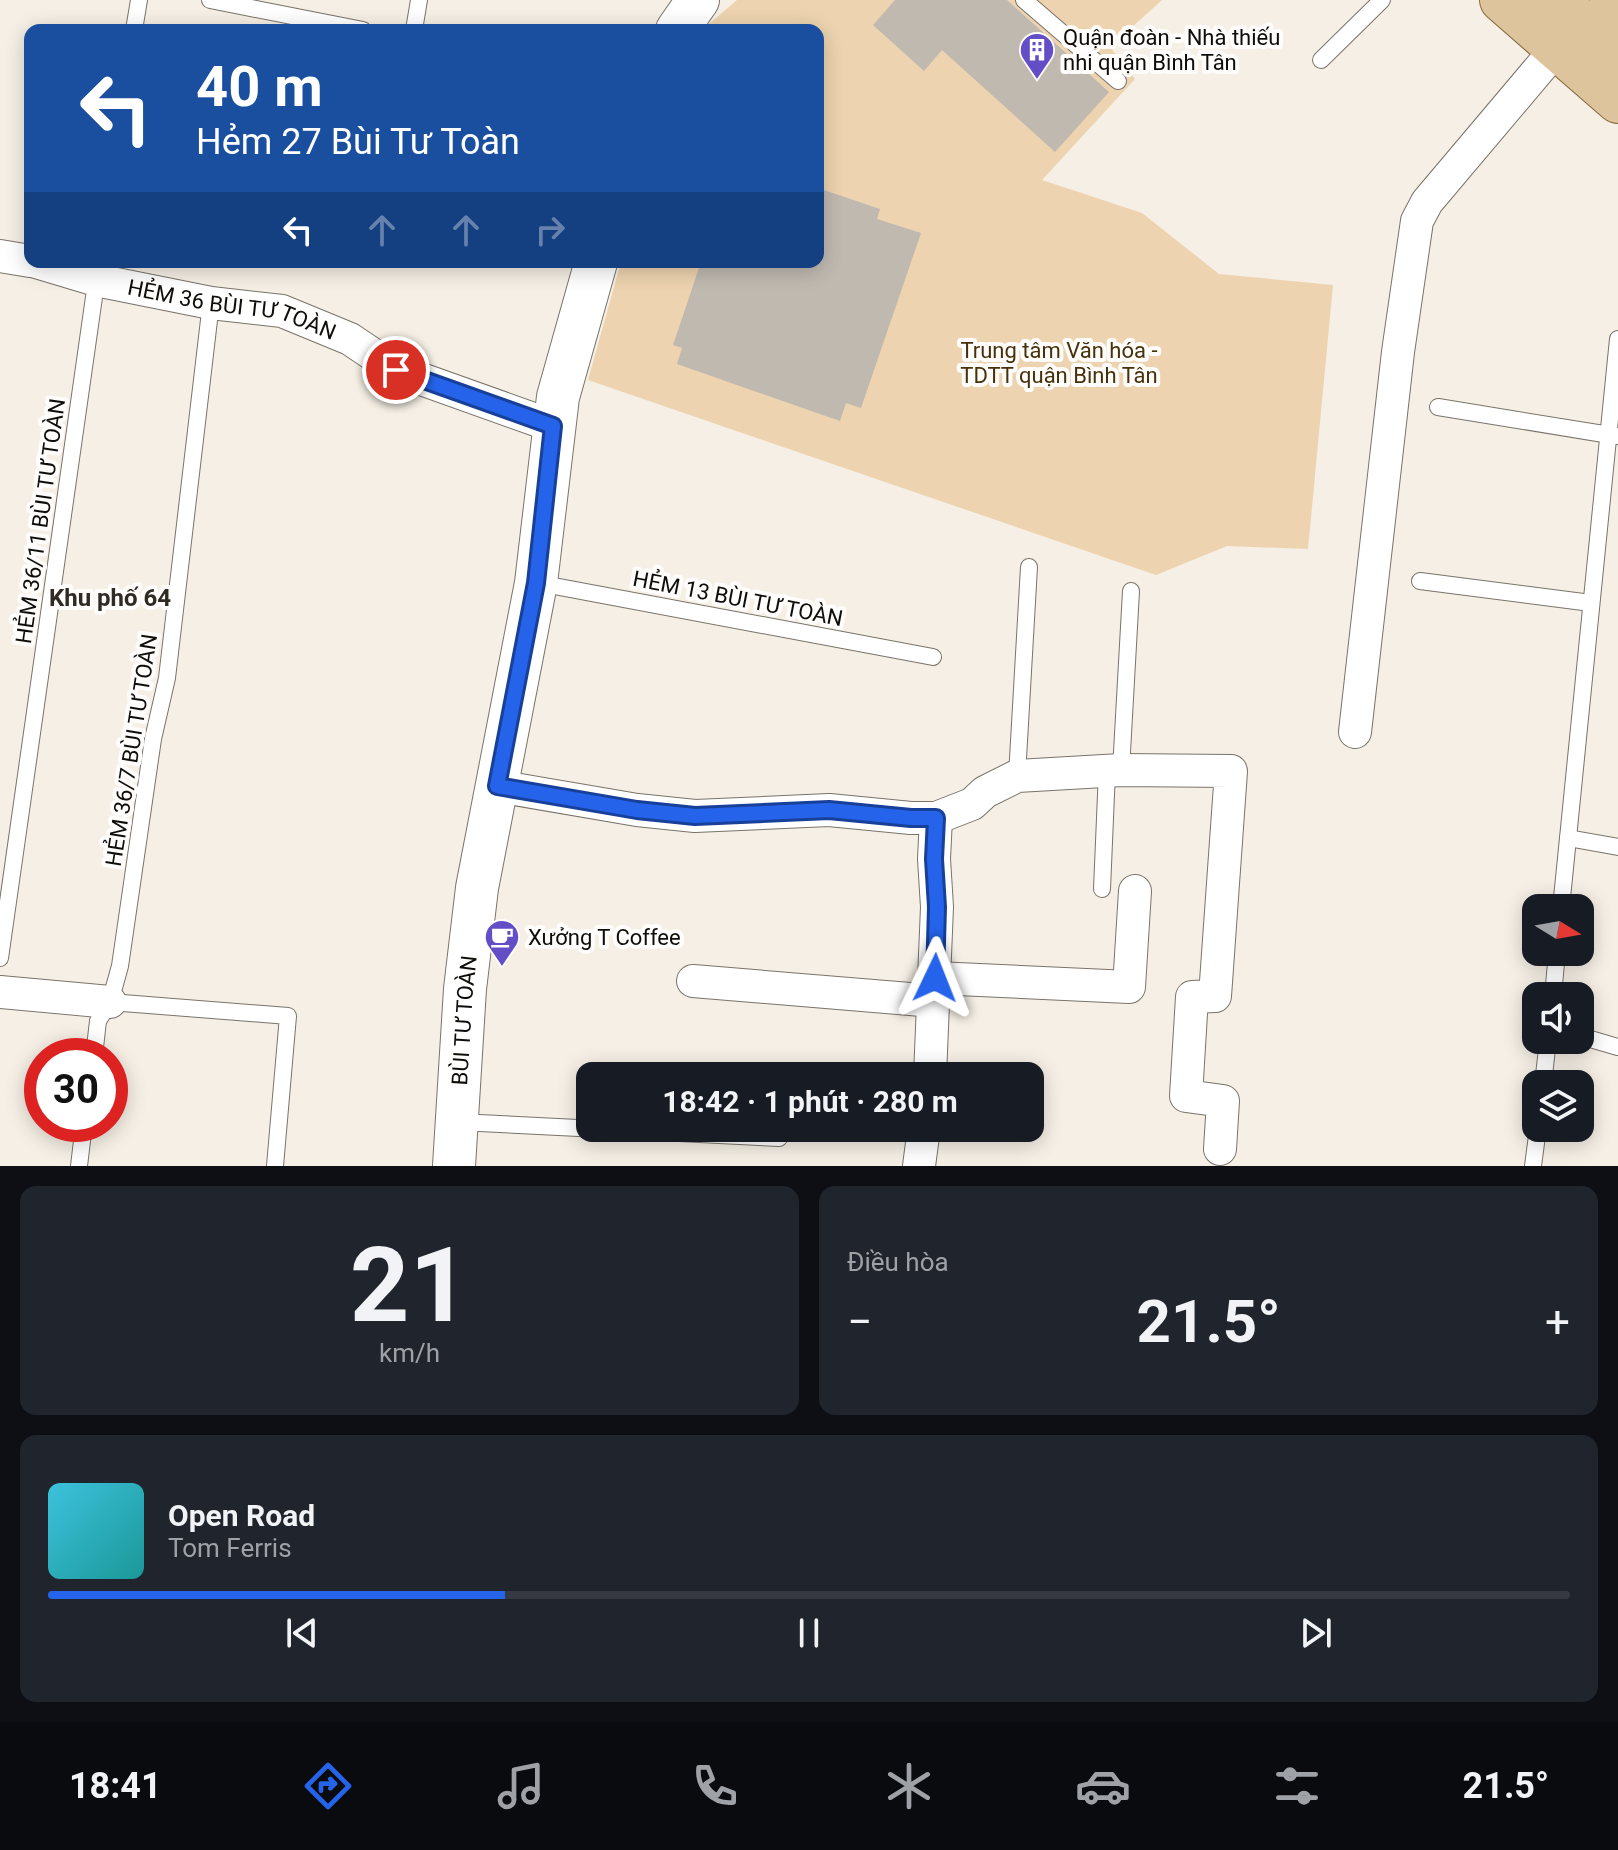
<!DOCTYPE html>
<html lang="vi">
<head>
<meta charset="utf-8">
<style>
	body { margin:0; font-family:Roboto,sans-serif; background:#20242c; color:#f1f3f6; height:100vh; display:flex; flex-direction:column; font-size:30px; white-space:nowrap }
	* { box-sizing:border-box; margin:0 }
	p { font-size:26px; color:#9ea1a6 }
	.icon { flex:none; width:44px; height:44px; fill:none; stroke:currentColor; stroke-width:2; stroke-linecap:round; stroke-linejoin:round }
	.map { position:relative; height:1166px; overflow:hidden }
	.details { display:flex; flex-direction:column; gap:20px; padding:20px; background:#0d0f14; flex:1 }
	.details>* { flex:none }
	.guide { position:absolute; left:24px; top:24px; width:800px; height:244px; border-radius:16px; box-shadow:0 4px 20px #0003; background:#1a4fa0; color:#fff; overflow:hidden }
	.needle { width:52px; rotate:101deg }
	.fabs { position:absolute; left:1522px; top:894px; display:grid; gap:16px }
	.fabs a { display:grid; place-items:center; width:72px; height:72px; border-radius:16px; background:#171b24; box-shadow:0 4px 20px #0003; font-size:40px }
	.speed { position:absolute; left:24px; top:1038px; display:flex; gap:16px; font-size:40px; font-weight:700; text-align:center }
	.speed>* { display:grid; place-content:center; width:104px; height:104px; border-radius:50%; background:#171b24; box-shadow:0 4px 20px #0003; line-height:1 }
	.speed .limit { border:12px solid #d22; background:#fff; color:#111 }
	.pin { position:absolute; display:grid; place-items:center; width:68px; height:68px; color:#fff; margin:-34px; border:4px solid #fff; border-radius:50%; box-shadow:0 2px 8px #0007 }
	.me { position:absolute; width:88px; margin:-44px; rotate:2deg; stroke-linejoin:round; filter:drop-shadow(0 0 6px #0008) }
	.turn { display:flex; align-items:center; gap:28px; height:168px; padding:0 40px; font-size:36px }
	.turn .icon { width:104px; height:104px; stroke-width:2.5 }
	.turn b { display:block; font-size:56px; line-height:68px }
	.lanes { display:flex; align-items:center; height:76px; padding:0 40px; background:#0003; justify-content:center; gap:40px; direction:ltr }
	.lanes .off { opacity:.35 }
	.big { font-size:60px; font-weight:700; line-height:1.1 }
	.details .tile { flex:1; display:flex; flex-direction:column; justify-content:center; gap:12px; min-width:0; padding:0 28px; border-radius:16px; background:#20242c }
	.details .dial { align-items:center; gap:0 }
	.dial b { font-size:104px; line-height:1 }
	.song { display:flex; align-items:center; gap:24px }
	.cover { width:96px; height:96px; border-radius:12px; background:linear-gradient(135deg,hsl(190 70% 55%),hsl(180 70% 35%)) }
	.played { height:8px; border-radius:4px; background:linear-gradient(90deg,#2563eb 30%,#363941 30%) }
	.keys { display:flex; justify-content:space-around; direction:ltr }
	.heat { display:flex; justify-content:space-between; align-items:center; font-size:44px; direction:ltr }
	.details .tiles { flex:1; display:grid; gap:20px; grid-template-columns:1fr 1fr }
	.tile:last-child { grid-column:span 2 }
	.trip { position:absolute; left:576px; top:1062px; width:468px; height:80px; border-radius:16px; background:#171b24; box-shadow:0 4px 20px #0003; font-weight:700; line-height:80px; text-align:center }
	.tab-bar { display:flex; height:128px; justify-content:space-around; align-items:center; background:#090b0e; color:#9ea1a6 }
	.tab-bar .icon { width:56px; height:56px }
	.tab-bar .current { color:#2563eb }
	.tab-bar b { font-size:36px; color:#f1f3f6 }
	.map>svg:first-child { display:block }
</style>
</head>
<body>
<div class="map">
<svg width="1618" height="1166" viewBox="0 0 1618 1166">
	<rect width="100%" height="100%" fill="#f5efe5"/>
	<polygon fill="#edd3af" points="737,0 1162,0 1110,47 1135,79 1042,180 1142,213 1219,274 1333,285 1308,549 1227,546 1156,575 588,380 621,262 818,262 818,30 702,30"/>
	<g fill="#bfb9b0">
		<polygon points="895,0 1007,0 1109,92 1055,152 942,50 924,71 873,25"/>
		<polygon points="818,188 880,209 877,219 921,233 861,408 846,403 840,421 677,364 682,348 673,345 701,262 818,262"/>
	</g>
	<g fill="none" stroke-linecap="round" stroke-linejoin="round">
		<defs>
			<g id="service">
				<polyline points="210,0 363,30"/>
				<polyline points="1024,0 1118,81"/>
				<polyline points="134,30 139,0"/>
				<polyline points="414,30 419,0"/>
				<polyline points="1321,60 1382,0"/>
				<polyline points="1438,407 1616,436"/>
				<polyline points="1420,581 1591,603"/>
				<polyline points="538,583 933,657"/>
				<polyline points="1121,770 1131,591"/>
				<polyline points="1017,776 1029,567"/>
				<polyline points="1568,838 1618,847"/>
				<polyline points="1102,889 1107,771"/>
				<polyline points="1561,908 1618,339"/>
				<polyline points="0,958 99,262"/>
				<polyline points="1553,996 1557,952"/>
				<polyline points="110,1002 288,1016 275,1166"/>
				<polyline points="1580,1036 1618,1047"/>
				<polyline points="94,1056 98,1021 110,1002 120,966 153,739 167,678 211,303"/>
				<polyline points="1543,1084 1548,1040"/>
				<polyline points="458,1122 779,1138"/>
				<polyline points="79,1166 84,1124"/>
				<polyline points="1533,1166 1538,1128"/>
			</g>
			<g id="minor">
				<polyline points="0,256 30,261"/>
				<path id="s1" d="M36,262L96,280L211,303L282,311L350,339L396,370L553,426"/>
				<polyline points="1355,732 1398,352 1417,221 1427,202 1557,48"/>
				<polyline points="497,786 637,810 695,816 829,810 911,818 936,818 972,804 985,792 1017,776 1121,770 1231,771 1215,996 1192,997 1186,1096 1223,1101 1220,1149"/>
				<polyline points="935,978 1129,987 1135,891"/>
				<polyline points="693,981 934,1001"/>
				<polyline points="0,992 110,1002"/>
				<polyline points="930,1076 937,907 934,859 936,818"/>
				<polyline points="919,1166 924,1128"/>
			</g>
			<g id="tertiary">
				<polyline points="677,30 698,0"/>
				<path id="s2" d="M454,1166L465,989L477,888L536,583L558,397L596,262"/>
			</g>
			<g id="primary">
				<polyline points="1502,0 1618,101"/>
				<polyline points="1556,0 1618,55"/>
				<polyline points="1612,0 1618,5"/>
			</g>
		</defs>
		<use href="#service" stroke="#79736a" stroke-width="18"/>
		<use href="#minor" stroke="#79736a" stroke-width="34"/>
		<use href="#tertiary" stroke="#79736a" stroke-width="44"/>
		<use href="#primary" stroke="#876b3f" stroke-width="46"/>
		<use href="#service" stroke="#fff" stroke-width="16"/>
		<use href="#minor" stroke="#fff" stroke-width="32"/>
		<use href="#tertiary" stroke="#fff" stroke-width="42"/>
		<use href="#primary" stroke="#ddc49d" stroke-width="44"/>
	</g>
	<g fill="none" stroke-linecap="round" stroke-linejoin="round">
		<defs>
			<polyline id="route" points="396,370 553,426 536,583 497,786 637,810 695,816 829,810 911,818 936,818 934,859 937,907 935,978"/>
		</defs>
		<use href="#route" stroke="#184099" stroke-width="20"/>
		<use href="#route" stroke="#2563eb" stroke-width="14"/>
	</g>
	<defs>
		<symbol id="building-pin" viewBox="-11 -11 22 30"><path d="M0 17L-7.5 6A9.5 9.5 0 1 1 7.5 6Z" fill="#644ec7" stroke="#fefdfb"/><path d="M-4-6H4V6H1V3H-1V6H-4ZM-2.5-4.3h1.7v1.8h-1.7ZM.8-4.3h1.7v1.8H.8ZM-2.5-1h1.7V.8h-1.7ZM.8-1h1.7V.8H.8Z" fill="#fff"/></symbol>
		<symbol id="cafe-pin" viewBox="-11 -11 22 30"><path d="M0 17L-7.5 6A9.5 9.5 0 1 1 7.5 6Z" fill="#644ec7" stroke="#fefdfb"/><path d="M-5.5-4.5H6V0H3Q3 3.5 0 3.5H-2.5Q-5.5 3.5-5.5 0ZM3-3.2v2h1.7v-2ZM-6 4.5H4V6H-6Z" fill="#fff"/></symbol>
	</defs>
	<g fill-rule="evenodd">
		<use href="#building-pin" x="1017" y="30" width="40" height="54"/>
		<use href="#cafe-pin" x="482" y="917" width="40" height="54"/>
	</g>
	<g text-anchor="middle" stroke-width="8" stroke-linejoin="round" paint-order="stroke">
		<g font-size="22" fill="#0f0d0a" stroke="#fefdfb" text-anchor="start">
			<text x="1063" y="45">Quận đoàn - Nhà thiếu<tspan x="1063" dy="25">nhi quận Bình Tân</tspan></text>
			<text x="528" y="945">Xưởng T Coffee</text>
		</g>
		<g font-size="22" fill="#0f0d0a" stroke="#fefdfb">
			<text dy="8" stroke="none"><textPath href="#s1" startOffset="202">HẺM 36 BÙI TƯ TOÀN</textPath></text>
			<text transform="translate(40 521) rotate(-82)" y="8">HẺM 36/11 BÙI TƯ TOÀN</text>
			<text transform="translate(738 598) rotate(11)" y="8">HẺM 13 BÙI TƯ TOÀN</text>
			<text transform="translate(131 750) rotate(-81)" y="8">HẺM 36/7 BÙI TƯ TOÀN</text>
			<text dy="8" stroke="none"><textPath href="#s2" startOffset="146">BÙI TƯ TOÀN</textPath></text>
		</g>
		<g font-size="22" fill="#47310a" stroke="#fefdfb">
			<text x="1059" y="358">Trung tâm Văn hóa -<tspan x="1059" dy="25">TDTT quận Bình Tân</tspan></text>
		</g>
		<g font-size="24" font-weight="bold" fill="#2f2a23" stroke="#fefdfb">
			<text x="110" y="606">Khu phố 64</text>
		</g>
	</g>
</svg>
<div class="fabs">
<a><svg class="needle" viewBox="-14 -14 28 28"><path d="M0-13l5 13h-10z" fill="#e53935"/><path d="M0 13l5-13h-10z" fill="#9ea1a6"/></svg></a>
<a><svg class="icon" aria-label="sound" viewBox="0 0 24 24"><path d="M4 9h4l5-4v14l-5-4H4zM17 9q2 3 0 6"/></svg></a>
<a><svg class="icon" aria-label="layers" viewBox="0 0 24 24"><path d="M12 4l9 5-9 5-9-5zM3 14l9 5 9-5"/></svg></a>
</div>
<div class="speed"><div class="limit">30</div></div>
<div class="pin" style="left:396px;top:370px;background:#d93025"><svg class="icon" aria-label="arrive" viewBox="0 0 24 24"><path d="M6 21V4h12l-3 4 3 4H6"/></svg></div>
<svg class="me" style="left:935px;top:978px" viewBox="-20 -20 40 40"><path d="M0-17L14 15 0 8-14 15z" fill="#2563eb" stroke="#fff" stroke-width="4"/></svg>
<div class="trip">18:42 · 1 phút · 280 m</div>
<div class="guide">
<div class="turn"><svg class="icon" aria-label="left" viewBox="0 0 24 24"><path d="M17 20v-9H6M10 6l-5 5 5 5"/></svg><div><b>40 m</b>Hẻm 27 Bùi Tư Toàn</div></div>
<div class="lanes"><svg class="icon" aria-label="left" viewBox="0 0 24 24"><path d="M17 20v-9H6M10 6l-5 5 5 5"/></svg><svg class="icon off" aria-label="ahead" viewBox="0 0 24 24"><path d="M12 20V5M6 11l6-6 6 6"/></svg><svg class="icon off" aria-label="ahead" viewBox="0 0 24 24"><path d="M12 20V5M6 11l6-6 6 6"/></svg><svg class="icon off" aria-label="right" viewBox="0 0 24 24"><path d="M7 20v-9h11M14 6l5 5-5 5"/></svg></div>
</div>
</div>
<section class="details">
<div class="tiles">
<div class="tile dial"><b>21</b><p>km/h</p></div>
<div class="tile"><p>Điều hòa</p>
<div class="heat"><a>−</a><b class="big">21.5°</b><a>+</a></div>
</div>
<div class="tile">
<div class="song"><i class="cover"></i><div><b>Open Road</b><p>Tom Ferris</p></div></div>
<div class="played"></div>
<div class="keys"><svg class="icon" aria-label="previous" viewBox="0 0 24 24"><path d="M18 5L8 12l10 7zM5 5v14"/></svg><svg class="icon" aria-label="pause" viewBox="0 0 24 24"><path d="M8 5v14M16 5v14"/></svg><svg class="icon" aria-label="next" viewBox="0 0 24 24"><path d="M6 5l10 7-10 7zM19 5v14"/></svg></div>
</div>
</div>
</section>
<nav class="tab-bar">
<b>18:41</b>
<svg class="icon current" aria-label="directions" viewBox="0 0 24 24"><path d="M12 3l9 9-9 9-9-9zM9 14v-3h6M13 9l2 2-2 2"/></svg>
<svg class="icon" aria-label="music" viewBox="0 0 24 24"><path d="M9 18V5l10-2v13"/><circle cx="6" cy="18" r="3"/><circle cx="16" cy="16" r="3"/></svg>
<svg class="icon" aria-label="phone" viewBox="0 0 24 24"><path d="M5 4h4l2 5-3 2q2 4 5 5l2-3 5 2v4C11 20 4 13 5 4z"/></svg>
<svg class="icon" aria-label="climate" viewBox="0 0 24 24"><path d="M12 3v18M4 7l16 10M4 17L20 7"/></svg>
<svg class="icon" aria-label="car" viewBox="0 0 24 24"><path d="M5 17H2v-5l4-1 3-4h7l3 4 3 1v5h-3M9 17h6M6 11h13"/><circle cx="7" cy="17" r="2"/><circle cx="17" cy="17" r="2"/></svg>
<svg class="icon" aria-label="filters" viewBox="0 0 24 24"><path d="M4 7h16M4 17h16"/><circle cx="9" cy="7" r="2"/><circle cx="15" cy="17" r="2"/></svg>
<b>21.5°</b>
</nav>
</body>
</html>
